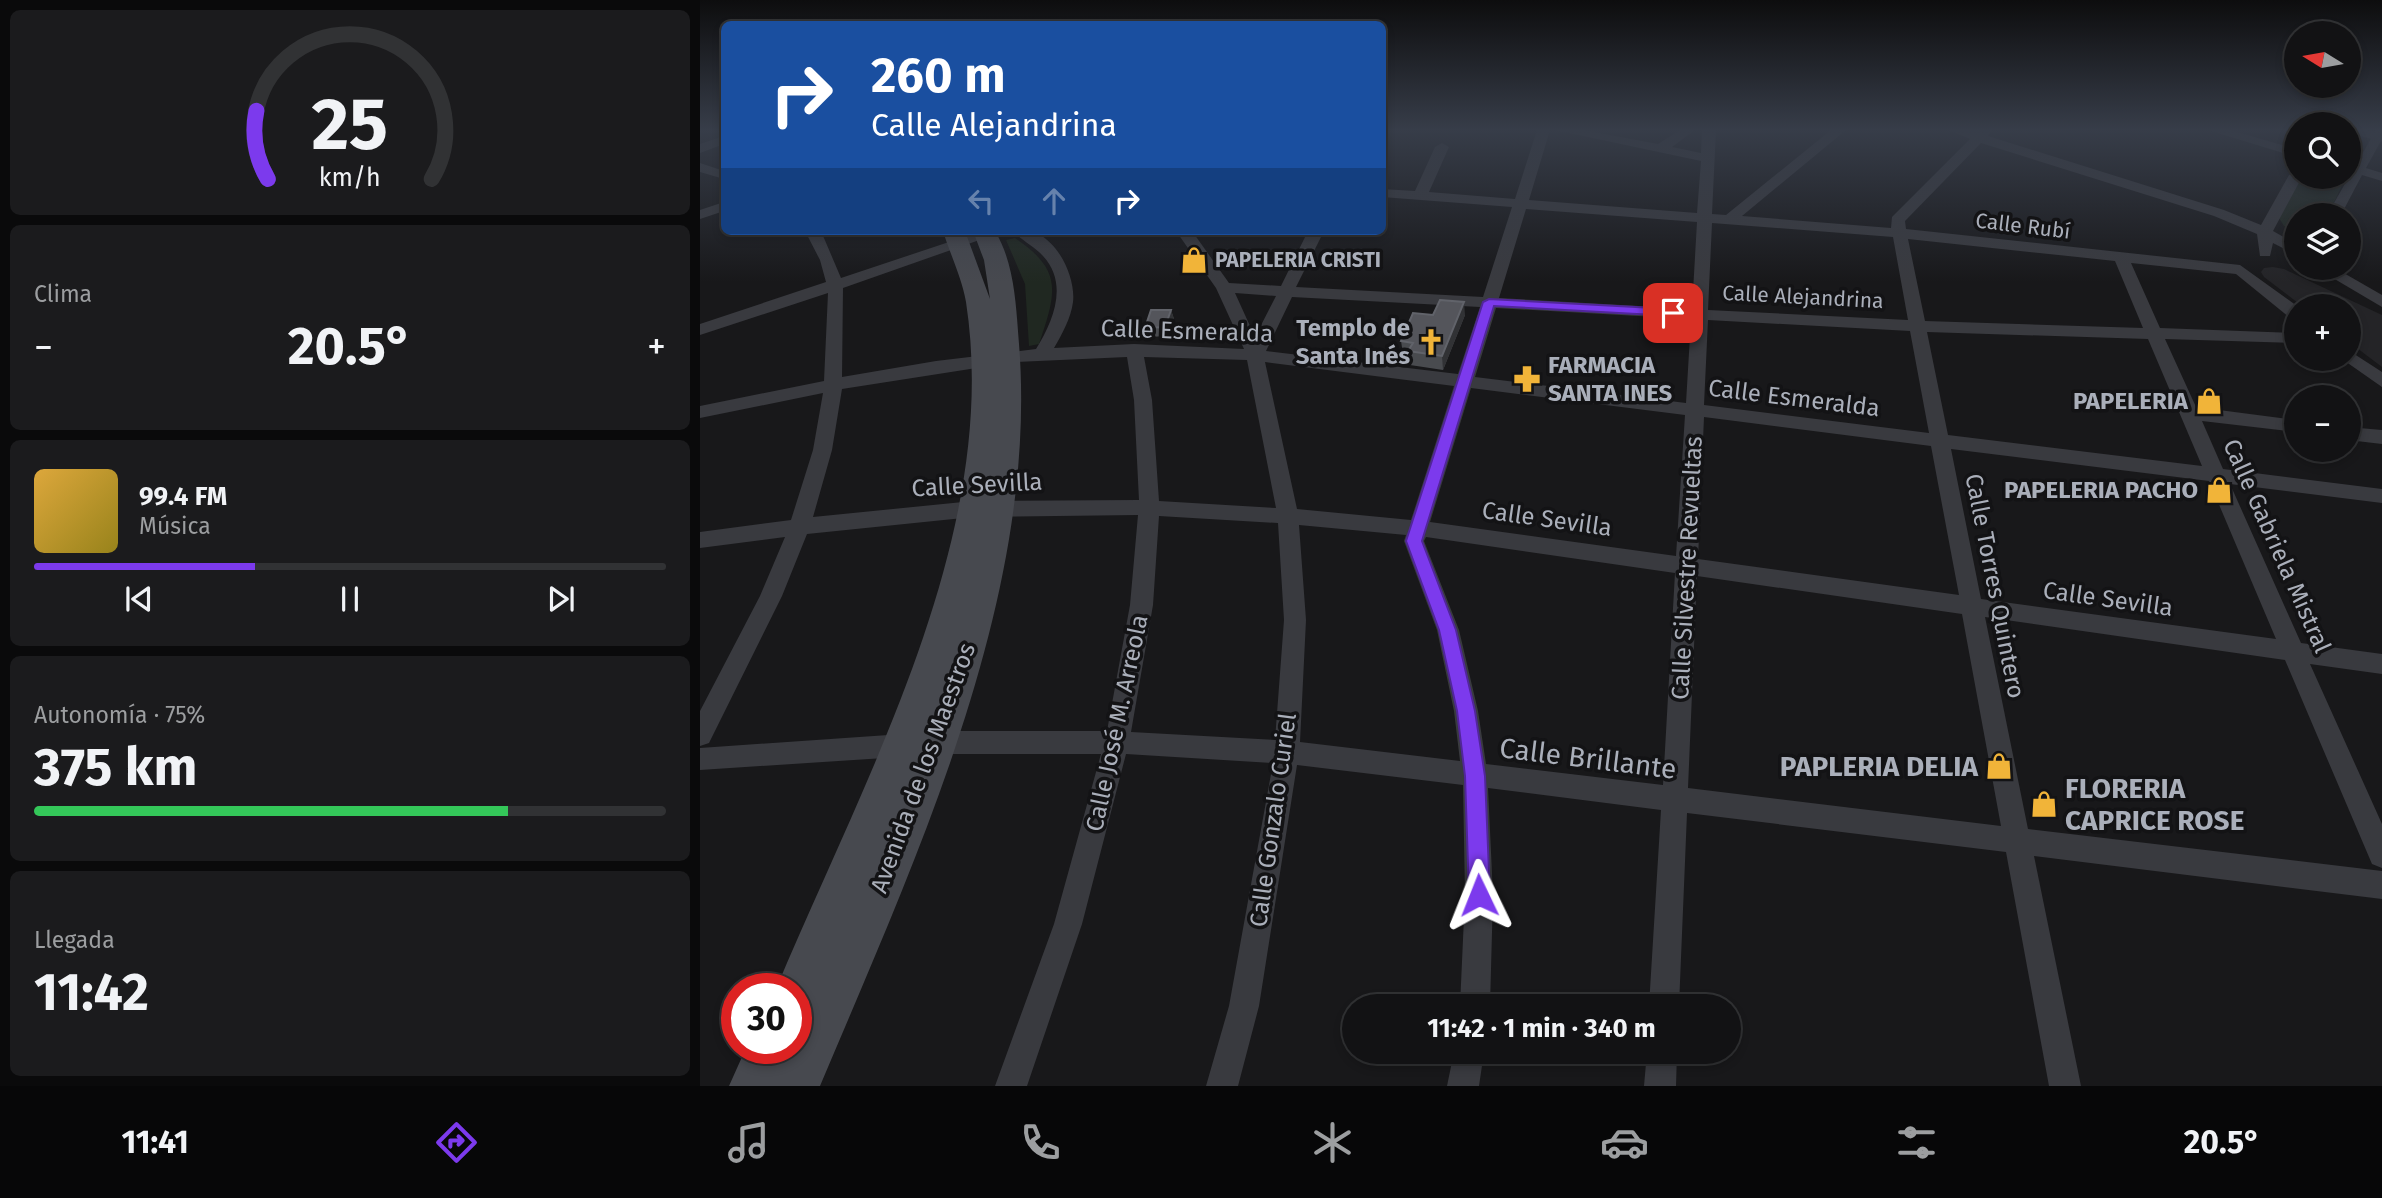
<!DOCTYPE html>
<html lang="es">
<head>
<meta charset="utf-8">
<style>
	body { margin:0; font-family:"Fira Sans",sans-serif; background:#1b1b1d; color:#f1f3f6; height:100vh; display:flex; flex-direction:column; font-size:26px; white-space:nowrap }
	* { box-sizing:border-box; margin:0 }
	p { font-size:23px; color:#9c9ea0 }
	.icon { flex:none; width:38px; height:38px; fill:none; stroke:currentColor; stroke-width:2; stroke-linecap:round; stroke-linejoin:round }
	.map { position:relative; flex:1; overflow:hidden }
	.drawer { display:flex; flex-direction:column; gap:10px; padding:10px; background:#0a0a0b; width:700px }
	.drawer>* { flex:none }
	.hud { position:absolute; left:21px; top:21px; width:665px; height:214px; border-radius:10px; box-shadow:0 4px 10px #0003,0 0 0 2px #313234; background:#1a4fa0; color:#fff; overflow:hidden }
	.needle { width:46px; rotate:281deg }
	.buttons { position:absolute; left:1584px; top:21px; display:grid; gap:14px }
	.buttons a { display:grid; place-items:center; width:77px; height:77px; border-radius:50%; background:#121214; box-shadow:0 4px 10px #0003,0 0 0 2px #313234; font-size:35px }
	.speed { position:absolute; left:21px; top:973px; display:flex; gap:14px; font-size:35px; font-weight:700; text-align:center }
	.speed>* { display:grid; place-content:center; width:91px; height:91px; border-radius:50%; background:#121214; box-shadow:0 4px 10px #0003,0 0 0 2px #313234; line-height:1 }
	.speed .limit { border:10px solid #d22; background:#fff; color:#111 }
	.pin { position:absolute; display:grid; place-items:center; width:60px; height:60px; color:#fff; margin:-30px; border-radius:14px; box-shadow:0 4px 10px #0006 }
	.me { position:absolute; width:77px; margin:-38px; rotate:358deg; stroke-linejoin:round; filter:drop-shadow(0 0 5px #0008) }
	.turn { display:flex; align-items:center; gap:24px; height:147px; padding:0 35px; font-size:32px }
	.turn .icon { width:91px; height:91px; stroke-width:2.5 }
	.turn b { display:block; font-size:49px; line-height:60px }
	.lanes { display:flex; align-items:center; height:66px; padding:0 35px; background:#0003; justify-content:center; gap:35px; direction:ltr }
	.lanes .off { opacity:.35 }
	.big { font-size:52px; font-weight:700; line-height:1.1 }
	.drawer .widget { flex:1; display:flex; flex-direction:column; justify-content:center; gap:10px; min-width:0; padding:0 24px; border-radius:10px; background:#1b1b1d }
	.drawer .dial { align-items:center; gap:0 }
	.dial svg { height:182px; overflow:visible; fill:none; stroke:#313234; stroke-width:7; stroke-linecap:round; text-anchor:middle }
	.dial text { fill:#f1f3f6; stroke:none }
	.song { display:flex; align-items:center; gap:21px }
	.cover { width:84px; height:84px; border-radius:10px; background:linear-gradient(135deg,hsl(40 70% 55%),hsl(50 70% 35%)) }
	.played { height:7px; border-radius:4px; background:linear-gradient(90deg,#7c3aed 35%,#313234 35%) }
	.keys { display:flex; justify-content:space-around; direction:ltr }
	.heat { display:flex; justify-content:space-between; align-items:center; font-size:38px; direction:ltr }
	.charge { height:10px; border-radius:5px; background:linear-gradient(90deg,#34c759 75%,#313234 0) }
	.trip { position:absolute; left:642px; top:994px; width:399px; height:70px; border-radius:35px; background:#121214; box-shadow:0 4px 10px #0003,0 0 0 2px #313234; font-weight:700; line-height:70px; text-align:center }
	.tab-bar { display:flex; height:112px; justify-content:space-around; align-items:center; background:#070708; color:#9c9ea0 }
	.tab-bar .icon { width:49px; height:49px }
	.tab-bar .active { color:#7c3aed }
	.tab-bar b { font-size:32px; color:#f1f3f6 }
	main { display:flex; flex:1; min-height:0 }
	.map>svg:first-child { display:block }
</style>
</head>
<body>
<main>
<section class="drawer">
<div class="widget dial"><svg viewBox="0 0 100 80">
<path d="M14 69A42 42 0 1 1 86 69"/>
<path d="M14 69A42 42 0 0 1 9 39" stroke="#7c3aed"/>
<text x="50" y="56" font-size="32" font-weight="700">25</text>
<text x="50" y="72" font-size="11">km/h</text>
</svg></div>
<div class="widget"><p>Clima</p>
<div class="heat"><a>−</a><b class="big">20.5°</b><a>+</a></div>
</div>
<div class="widget">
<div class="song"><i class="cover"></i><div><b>99.4 FM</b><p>Música</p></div></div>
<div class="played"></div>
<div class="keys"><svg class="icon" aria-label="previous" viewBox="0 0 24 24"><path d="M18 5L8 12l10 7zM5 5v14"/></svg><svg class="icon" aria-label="pause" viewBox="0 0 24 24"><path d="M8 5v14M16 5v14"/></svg><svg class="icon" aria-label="next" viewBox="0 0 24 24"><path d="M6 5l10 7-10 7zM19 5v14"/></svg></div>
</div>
<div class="widget"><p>Autonomía · 75%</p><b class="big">375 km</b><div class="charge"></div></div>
<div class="widget"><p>Llegada</p><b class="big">11:42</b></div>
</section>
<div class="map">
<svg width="1682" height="1086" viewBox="0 0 1682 1086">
	<rect width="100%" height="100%" fill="#18181a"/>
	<polygon fill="#242427" points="1573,267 1584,269 1682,315 1682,367 1649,342 1648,306 1602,306 1564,277 1561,272 1564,268"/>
	<g fill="#202821">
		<polygon points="1600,177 1646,177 1628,215 1596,215 1596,231 1584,226 1579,218"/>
		<path d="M315,238C364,271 356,293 339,344L329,346L325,284L306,240Z"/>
	</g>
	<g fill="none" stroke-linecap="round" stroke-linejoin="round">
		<polyline stroke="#393a3f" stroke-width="7" points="1652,130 1682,138"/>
		<g fill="#393a3f" fill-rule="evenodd">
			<path d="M837,130H850L829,200L997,213L1001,161L855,130H883L958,144L980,130H995L972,147L1001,153L1002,130H1016L1012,214L1026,215L1131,130H1146L1042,216L1191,228L1192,217L1270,139L1249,130H1292L1288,136L1524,210L1561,225L1589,175L1596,171V177H1602L1573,231L1596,244V255L1573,243L1570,256H1560L1557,234L1514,216L1281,143L1205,221L1206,229L1540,265L1597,306L1596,319L1590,318L1536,274L1431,263L1460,328L1596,333V343L1465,339L1496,407L1596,420V432L1502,421L1523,469L1682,489V503L1530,484L1601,643L1682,654V674L1610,664L1682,824V868L1672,864L1585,660L1285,617L1328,829L1682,871V899L1334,856L1381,1086H1349L1306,852L987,813L979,1006H949L961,810L788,788L793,895L790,1006H760L765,895L763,785L597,765L559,1006L538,1086H506L529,1006L573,763L426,754L382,924L327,1086H295L354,924L401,754H246L0,770V748L246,731H407L430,605L438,515L273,517L107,534L82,596L9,743L0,746V711L60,596L85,537L0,548V532L91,520L113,450L123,393L0,418V406L124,381L128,293L0,335V324L126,282L120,260L105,231H121L141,278L282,231H305L143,288L142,377L236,361L336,349C353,322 369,284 343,256C334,246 322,241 313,231C318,231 325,230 330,231C357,237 376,277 373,302C371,318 362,334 354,348L434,344L544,349L516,288L476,231H492L529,283L581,286L608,231H624L596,287L783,297L812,207L682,197V189L715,191L735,147L742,143L749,147L729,192L815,199ZM826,209L997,222L992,309L799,298ZM1012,223L1193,237L1208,320L1008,310ZM1208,239L1415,261L1443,328L1225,321ZM535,293L576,296L555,337ZM592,297L780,307L758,374L566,351ZM796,308L991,319L986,403L775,377ZM1008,320L1210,331L1229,433L1004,405ZM1227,332L1448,339L1502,466L1248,435ZM427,357L434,400L439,500L273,501L113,517L132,450L142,389L315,362ZM444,357L547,360L576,508L459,501L452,400ZM565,362L754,386L711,520L597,509ZM771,388L985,415L976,556L730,522ZM1004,417L1231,446L1259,595L998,559ZM1251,449L1509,481L1576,639L1281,599ZM459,516L578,523L584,620L575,740L431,732L453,605ZM599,525L706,535L704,541L737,630L754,711L760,761L600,742L606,620ZM726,537L975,573L963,785L786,764L778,711L759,630L724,541ZM997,576L1262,614L1301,826L988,788Z"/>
			<polygon points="1508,130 1530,130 1596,149 1596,157"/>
			<polygon points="1676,130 1682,130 1682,139 1666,168 1682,173 1682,181 1662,175 1641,215 1627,215"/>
			<polygon points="24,136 24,144 0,153 0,144"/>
			<polygon points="0,163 24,171 24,179 0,172"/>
			<polygon points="24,202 24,211 0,219 0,210"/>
			<polygon points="1616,268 1635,268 1682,295 1682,307"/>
			<polygon points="1648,350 1682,372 1682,387 1642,359 1648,359"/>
			<polygon points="1648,427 1682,430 1682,444 1648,440"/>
			<polygon points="754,1052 784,1052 779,1086 747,1086"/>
			<polygon points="947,1052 977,1052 976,1086 944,1086"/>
		</g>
		<path fill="#47494f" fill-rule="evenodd" d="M243,231H265L290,299L284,260L273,231H295C315,264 316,307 319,344C339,596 216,858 120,1086H29L46,1048H96V1032L105,1014L96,1017V989H76C163,780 302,536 266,302C262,278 250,254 243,231Z"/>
	</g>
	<g fill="#494b4f">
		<polygon points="471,310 474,319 468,336 448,337 445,328"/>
		<polygon points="733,315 765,315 743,370 710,365 709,355 703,354 701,341"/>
	</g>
	<g fill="#313235">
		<polygon points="764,302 765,315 743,370 742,356"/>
		<polygon points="471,310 474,319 468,336 465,327"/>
	</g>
	<g fill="#54555b" stroke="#61636a" stroke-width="2">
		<polygon points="740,300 764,302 742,356 708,351 713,343 701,341 713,313 733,315"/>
		<polygon points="451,310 471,310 465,327 445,328"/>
	</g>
	<linearGradient id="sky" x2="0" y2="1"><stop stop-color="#0d0d0e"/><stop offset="0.46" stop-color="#373d49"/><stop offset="1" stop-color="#373d49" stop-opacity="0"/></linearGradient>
	<rect width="1682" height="282" fill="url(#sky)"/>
	<polygon fill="#7c3aed" stroke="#51269a" stroke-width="2" points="789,299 973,309 979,313 973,316 794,306 722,541 756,630 775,711 785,776 790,895 787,903 779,906 772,903 769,895 765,776 757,711 739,630 706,541 783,302"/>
	<defs>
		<symbol id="shop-bare" viewBox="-9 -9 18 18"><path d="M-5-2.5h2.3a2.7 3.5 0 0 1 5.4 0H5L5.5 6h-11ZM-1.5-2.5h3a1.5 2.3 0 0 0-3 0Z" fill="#f1b439" stroke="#131315" stroke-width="2.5" paint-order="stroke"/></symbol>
		<symbol id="church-bare" viewBox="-9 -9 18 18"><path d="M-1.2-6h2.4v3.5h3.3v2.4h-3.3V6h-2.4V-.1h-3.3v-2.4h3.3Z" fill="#f1b439" stroke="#131315" stroke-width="2.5" paint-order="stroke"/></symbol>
		<symbol id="pharmacy-bare" viewBox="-9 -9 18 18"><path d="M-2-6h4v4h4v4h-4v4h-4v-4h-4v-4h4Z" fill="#f1b439" stroke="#131315" stroke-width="2.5" paint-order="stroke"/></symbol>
	</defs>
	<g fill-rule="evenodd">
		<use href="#shop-bare" x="475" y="241" width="38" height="38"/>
		<use href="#church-bare" x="712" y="323" width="38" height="38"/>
		<use href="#pharmacy-bare" x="808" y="360" width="38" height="38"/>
		<use href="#shop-bare" x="1490" y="382" width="38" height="38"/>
		<use href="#shop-bare" x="1500" y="471" width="38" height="38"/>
		<use href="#shop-bare" x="1280" y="747" width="38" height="38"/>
		<use href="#shop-bare" x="1325" y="785" width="38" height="38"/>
	</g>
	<g text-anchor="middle" stroke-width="7" stroke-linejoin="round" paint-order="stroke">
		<g font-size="21" fill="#aaafba" stroke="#131315">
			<text transform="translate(1323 226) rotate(7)" y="7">Calle Rubí</text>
			<text transform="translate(1103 297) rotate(3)" y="7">Calle Alejandrina</text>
		</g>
		<g font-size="21" font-weight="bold" fill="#aaafba" stroke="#131315" text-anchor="start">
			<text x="515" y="267">PAPELERIA CRISTI</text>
		</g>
		<g font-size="24" font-weight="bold" fill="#aaafba" stroke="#131315" text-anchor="end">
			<text x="710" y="336">Templo de<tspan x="710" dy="28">Santa Inés</tspan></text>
			<text x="848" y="373" text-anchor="start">FARMACIA<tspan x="848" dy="28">SANTA INES</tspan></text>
			<text x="1488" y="409">PAPELERIA</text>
			<text x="1498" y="498">PAPELERIA PACHO</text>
		</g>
		<g font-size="24" fill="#aaafba" stroke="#131315">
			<text transform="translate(487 331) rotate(2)" y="8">Calle Esmeralda</text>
			<text transform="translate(1094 398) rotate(7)" y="8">Calle Esmeralda</text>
			<text transform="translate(277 485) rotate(-3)" y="8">Calle Sevilla</text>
			<text transform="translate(847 519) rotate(8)" y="8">Calle Sevilla</text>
			<text transform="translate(1577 546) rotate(66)" y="8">Calle Gabriela Mistral</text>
			<text transform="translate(987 568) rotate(-87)" y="8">Calle Silvestre Revueltas</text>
			<text transform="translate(1295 586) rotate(79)" y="8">Calle Torres Quintero</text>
			<text transform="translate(1408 599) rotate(8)" y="8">Calle Sevilla</text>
			<text transform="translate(417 723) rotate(-78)" y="8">Calle José M. Arreola</text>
			<text transform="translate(223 768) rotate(-70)" y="8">Avenida de los Maestros</text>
			<text transform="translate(573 820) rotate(-82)" y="8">Calle Gonzalo Curiel</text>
		</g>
		<g font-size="28" fill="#aaafba" stroke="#131315">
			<text transform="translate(888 758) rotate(7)" y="10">Calle Brillante</text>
		</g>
		<g font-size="28" font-weight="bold" fill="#aaafba" stroke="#131315" text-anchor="end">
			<text x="1278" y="776">PAPLERIA DELIA</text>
			<text x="1365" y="798" text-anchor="start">FLORERIA<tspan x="1365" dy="32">CAPRICE ROSE</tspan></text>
		</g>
	</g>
</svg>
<div class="buttons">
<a><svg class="needle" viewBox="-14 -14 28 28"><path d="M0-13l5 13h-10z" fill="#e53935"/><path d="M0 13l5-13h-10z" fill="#9c9ea0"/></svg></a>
<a><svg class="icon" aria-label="search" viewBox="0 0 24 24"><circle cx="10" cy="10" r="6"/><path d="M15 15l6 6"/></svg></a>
<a><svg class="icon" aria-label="layers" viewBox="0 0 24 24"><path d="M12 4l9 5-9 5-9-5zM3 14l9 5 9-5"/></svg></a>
<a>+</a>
<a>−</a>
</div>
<div class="speed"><div class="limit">30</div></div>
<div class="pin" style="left:973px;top:313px;background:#d93025"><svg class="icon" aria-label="arrive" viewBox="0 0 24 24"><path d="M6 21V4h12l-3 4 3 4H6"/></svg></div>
<svg class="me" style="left:779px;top:895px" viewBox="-20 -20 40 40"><path d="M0-17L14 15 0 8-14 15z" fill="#7c3aed" stroke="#fff" stroke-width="4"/></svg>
<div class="trip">11:42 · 1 min · 340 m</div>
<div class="hud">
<div class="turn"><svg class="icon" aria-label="right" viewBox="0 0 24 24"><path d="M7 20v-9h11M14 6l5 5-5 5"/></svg><div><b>260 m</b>Calle Alejandrina</div></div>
<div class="lanes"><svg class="icon off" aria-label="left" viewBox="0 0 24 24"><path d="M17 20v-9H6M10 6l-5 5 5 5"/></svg><svg class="icon off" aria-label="ahead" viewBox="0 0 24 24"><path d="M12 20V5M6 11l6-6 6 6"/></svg><svg class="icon" aria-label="right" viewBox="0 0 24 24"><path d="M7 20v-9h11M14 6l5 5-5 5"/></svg></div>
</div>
</div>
</main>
<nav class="tab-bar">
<b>11:41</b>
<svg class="icon active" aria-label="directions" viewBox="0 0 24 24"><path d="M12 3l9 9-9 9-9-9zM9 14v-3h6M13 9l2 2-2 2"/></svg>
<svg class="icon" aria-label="music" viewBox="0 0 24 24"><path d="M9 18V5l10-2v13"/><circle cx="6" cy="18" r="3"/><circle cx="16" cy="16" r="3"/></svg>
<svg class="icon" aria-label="phone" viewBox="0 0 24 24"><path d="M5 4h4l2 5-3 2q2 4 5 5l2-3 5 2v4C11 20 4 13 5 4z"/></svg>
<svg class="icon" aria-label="climate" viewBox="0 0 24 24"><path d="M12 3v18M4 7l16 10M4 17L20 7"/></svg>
<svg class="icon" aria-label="car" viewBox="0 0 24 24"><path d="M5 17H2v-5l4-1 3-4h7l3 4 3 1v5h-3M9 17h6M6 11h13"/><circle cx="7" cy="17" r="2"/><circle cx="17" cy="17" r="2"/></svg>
<svg class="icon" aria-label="filters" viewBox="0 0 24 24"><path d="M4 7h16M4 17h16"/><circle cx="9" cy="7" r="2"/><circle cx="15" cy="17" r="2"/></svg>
<b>20.5°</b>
</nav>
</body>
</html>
